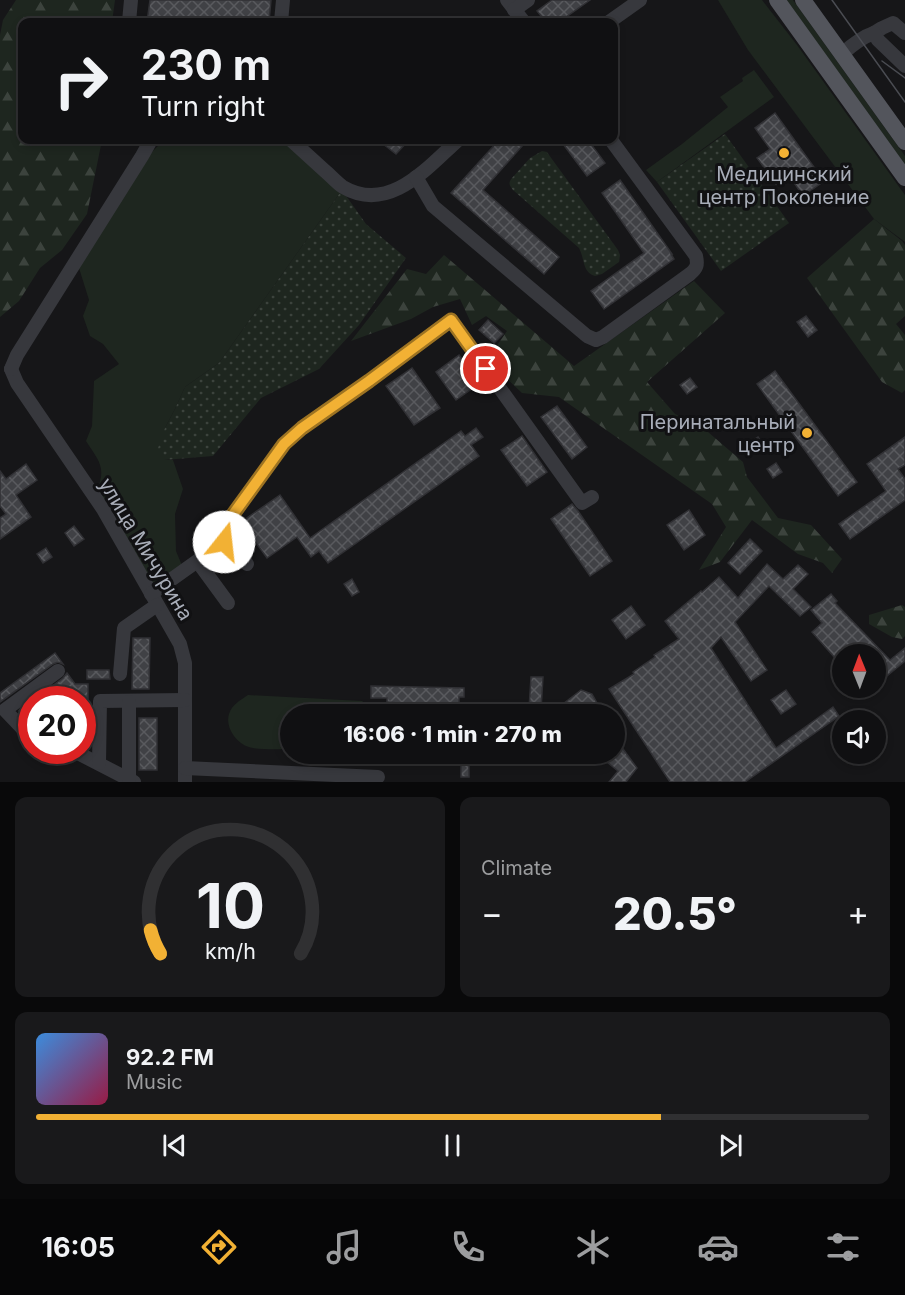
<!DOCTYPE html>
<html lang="en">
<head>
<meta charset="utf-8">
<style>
	body { margin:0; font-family:Inter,sans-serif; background:#19191b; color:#f1f3f6; height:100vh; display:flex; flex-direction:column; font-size:22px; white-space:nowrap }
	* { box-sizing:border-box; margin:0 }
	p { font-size:20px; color:#9c9d9f }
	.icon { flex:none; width:33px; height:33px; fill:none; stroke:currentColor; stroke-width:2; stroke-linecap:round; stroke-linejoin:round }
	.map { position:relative; height:782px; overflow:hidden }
	.details { display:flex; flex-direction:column; gap:15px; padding:15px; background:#09090a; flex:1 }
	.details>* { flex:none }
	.top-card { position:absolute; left:18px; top:18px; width:600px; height:126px; border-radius:12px; box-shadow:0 3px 9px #0003,0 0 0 2px #303032; background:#101012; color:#f1f3f6; overflow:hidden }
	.needle { width:39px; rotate:359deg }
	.buttons { position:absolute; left:832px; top:644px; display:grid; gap:12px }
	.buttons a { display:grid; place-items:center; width:54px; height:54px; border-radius:50%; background:#101012; box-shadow:0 3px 9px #0003,0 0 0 2px #303032; font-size:30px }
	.speed { position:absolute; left:18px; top:686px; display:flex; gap:12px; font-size:30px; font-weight:700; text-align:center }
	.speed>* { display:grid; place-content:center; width:78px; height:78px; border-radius:50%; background:#101012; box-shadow:0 3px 9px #0003,0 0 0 2px #303032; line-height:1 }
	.speed .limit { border:9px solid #d22; background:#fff; color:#111 }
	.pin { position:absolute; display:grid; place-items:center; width:51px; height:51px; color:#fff; margin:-26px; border:3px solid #fff; border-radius:50%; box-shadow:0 2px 6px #0007 }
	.me { position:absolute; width:66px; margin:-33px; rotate:16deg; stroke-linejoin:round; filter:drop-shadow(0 0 4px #0008) }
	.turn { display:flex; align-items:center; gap:21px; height:126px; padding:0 24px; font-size:27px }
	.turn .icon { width:78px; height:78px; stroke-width:2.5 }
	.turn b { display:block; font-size:42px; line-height:51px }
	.big { font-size:45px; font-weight:800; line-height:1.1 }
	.details .tile { flex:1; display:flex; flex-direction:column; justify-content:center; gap:9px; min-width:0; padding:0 21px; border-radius:12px; background:#19191b }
	.details .dial { align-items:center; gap:0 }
	.dial svg { height:156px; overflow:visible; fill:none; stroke:#303032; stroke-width:7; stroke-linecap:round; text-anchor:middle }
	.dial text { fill:#f1f3f6; stroke:none }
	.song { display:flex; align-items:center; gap:18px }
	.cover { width:72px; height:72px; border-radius:9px; background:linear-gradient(135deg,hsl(210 70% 55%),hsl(340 70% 35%)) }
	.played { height:6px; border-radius:3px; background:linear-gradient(90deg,#f2b134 75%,#303032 75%) }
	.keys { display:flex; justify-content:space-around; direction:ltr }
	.heat { display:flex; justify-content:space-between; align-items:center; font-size:33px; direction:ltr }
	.details .tiles { flex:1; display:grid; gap:15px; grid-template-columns:1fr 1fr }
	.tile:last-child { grid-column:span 2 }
	.trip { position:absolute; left:280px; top:704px; width:345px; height:60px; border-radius:30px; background:#101012; box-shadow:0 3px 9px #0003,0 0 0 2px #303032; font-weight:800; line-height:60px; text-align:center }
	.dock { display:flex; height:96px; justify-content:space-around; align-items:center; background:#060607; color:#9c9d9f }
	.dock .icon { width:42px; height:42px }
	.dock .on { color:#f2b134 }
	.dock b { font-size:27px; color:#f1f3f6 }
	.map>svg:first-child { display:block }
</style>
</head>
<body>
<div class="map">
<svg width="905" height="782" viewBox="0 0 905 782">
	<defs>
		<pattern id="forest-firs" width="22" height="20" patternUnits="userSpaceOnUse" patternTransform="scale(1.5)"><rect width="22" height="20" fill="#1e261f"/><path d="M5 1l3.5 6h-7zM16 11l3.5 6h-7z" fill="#3c433d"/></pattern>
		<pattern id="park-dots" width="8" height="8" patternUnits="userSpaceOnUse" patternTransform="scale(1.5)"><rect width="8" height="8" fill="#1e261f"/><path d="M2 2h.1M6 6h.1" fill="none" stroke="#3c433d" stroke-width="1.8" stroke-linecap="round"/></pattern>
		<pattern id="building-cross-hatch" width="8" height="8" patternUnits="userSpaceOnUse" patternTransform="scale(1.5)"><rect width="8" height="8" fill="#404145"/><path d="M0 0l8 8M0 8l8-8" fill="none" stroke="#595a5e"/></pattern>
	</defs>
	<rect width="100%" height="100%" fill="#161618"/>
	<g fill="#1e261f">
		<polygon points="718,0 762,0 797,45 905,195 905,242 874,219 748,50"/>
		<polygon points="786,0 793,0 905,156 905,165"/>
		<polygon points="754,70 774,97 657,182 646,170 682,144 728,107 720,97 743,81 742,78"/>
		<path d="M164,140H293L342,190L219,363L185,387L175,409L165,428L164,460H173L183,489L175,514L176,551L183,568L165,580L151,583L97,490C107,467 98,460 86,441L92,426L94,381L119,364L103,344L90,336L83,316L89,300L79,268L148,156Z"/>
		<path d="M248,695L362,701L375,710L377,714H291V749C281,749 257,750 249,747C236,743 225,727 229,714C232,704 241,700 248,695Z"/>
	</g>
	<g fill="url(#forest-firs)">
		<polygon points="16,0 115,0 112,22 22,22 22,140 102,140 87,214 62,250 40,268 19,301 0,317 0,35 3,20"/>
		<polygon points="874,219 902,241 905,245 905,316 896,324 905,335 905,390 902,393 882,382 807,278"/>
		<polygon points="444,255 574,366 694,281 725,313 647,382 675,414 701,426 743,462 747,477 778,518 811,525 842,559 832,573 823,563 798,554 752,520 720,562 699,570 726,527 712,504 559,397 522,393 487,360 507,331 486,316 472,325 460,299 433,307 411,319 351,341 407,269 426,274"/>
		<polygon points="902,605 905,607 905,636 902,639 892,637 869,624 869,615"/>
	</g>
	<g fill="url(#park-dots)">
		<polygon points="725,134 789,223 721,271 657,182"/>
		<path d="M542,151L547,152L549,155L618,250L620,255L619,262L602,274L595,276C582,272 585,259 579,248L513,190C509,185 508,183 512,178L530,158Z"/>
		<polygon points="342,190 366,224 406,258 359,325 319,369 261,398 213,456 164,460 156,454 165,428 175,409 185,387 219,363"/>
	</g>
	<g fill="url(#building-cross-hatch)" stroke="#303034" stroke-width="1.5">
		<polygon points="150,0 271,0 269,22 147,22"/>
		<polygon points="552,0 590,0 559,22 546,22 537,11"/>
		<polygon points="775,113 824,181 803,196 789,175 776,184 757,158 770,149 755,128"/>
		<polygon points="378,140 409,140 396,154"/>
		<polygon points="499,140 514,140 522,146 483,190 559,257 544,274 451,193"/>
		<polygon points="560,140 588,140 605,163 587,176"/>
		<polygon points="620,180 672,254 671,254 674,259 604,309 591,291 644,253 602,193"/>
		<polygon points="806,316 817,330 808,337 797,322"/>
		<polygon points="488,320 503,334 494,343 479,330"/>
		<polygon points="459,355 480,383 456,400 436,372"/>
		<polygon points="412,368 440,408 414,425 386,386"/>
		<polygon points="775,371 857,482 838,496 757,384"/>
		<polygon points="690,378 697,387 687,394 680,385"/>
		<polygon points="557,406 587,447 572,459 541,417"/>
		<polygon points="476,428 483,437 471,445 479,456 328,563 319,551 311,557 297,537 267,558 241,522 280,495 310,538 461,431 465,436"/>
		<polygon points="522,436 547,472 527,486 501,450"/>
		<polygon points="758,437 764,446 754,452 749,443"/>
		<polygon points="905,437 905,465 898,469 905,479 905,500 850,539 839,524 886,491 867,464"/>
		<polygon points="776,463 782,472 773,478 767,469"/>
		<polygon points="26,464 37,480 16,495 31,517 0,539 0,518 6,514 0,506 0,471 6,479"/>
		<polygon points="572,504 578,511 612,561 590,576 551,519"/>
		<polygon points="689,510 705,535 684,550 667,525"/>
		<polygon points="74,526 84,539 74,546 65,533"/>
		<polygon points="750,539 762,551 740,574 728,563"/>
		<polygon points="46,548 52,557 43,563 37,554"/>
		<polygon points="767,564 783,579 798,565 808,574 793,589 811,607 800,616 769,586 735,622 767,670 751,681 721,637 711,648 776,748 833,707 839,716 745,782 670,782 609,689 634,674 633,672 655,657 654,655 679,639 665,621 701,591 702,592 719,577 738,598"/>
		<polygon points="352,579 359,592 352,596 344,584"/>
		<polygon points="831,594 837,601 835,603 890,660 905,648 905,661 876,685 876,654 843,654 843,667 812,632 822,623 811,610"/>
		<polygon points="631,606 645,625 626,639 612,620"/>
		<polygon points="133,638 150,638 149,689 132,689"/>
		<polygon points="55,653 63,664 58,662 53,664 0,702 0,693"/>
		<polygon points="87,670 109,670 110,679 87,679"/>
		<polygon points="67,673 75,684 88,684 88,699 35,699 63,678"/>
		<polygon points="531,677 543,677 541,710 529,709"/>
		<polygon points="371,686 464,688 464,697 459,697 459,707 421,707 421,705 387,702 387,698 371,698"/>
		<polygon points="581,690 592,694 597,703 594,705 601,714 550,714"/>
		<polygon points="786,690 796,704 781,714 771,700"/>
		<polygon points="32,702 32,719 26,719 19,711"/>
		<rect x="139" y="718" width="18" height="52"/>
		<polygon points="615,738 637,768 626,782 609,782 618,771 596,753 615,753"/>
		<rect x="461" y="754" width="8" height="23"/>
	</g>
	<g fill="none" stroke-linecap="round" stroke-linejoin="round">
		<g stroke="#37383d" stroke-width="14">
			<polyline points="507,0 524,22"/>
			<polyline points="514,10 528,0"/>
			<polyline points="129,22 131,0"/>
			<polyline points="281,22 283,0"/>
			<polyline points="609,22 640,0"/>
			<polyline points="874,33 882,28 893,23 905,33"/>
			<path d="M842,54C852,45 862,37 874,33L878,40L905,66"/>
			<path d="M291,140C302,150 314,161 325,171C331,176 337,183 343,187C389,214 427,168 458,140"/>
			<path d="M416,177L433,206L587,336L596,340L603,337L690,274C697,268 698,265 696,256L611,140"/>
			<polyline points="11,369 17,383 103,509 180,644 185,663 185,782"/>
			<polyline points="11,369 17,355 142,156 151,140"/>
			<polyline points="224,542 221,531 284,444 302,428 369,381 451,320 582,503 592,497"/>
			<polyline points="198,562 228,603"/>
			<polyline points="151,594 224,542 232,545 247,564"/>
			<polyline points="120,674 124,628 157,605"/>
			<polyline points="32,729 29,728 22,728 5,710 58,671"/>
			<polyline points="72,750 134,782"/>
			<polyline points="99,763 100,701 185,700"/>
			<polyline points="185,768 378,777"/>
			<polyline points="129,780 129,702"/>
		</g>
		<g stroke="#53555c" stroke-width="16">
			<polyline points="777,0 905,178"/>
			<polyline points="803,0 905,142"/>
		</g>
		<g stroke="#4a4c52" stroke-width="1.5">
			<polyline points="832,0 905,102"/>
			<polyline points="882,61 905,78"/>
		</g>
	</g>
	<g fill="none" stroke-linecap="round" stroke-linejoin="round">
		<defs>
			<polyline id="route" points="224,542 221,531 284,444 302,428 369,381 451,320 486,369"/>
		</defs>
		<use href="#route" stroke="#9d7322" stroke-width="15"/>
		<use href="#route" stroke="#f2b134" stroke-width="10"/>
	</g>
	<g fill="#f2b134" stroke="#111113" stroke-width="2">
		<circle cx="784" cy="153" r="6"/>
		<circle cx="807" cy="433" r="6"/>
	</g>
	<g text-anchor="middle" stroke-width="6" stroke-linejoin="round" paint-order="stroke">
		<g font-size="20" fill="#a8adb8" stroke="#111113">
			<text x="784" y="181">Медицинский<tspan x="784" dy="23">центр Поколение</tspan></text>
			<text x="795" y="429" text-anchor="end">Перинатальный<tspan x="795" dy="23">центр</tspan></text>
		</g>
		<g font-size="20" fill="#a8adb8" stroke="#111113">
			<text transform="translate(146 549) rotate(59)" y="7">улица Мичурина</text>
		</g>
	</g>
</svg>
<div class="buttons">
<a><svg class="needle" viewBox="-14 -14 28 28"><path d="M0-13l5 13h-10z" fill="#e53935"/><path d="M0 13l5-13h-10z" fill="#9c9d9f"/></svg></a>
<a><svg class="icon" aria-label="sound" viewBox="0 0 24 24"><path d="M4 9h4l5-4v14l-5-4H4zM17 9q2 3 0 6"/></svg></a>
</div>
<div class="speed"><div class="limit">20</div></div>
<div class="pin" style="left:486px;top:369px;background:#d93025"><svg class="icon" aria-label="arrive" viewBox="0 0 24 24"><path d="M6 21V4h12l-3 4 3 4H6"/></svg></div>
<svg class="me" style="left:224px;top:542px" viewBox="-20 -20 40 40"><circle r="19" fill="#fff"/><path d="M0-13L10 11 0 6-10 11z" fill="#f2b134"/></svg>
<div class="trip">16:06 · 1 min · 270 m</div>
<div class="top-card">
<div class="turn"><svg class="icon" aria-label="right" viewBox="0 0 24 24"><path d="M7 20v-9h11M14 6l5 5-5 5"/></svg><div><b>230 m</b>Turn right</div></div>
</div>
</div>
<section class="details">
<div class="tiles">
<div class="tile dial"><svg viewBox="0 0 100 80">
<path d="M14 69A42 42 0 1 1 86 69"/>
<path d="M14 69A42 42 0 0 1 9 57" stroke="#f2b134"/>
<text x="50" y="56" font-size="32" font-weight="700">10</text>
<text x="50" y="72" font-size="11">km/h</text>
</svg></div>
<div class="tile"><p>Climate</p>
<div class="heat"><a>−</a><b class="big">20.5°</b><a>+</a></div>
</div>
<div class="tile">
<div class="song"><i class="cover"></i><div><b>92.2 FM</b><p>Music</p></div></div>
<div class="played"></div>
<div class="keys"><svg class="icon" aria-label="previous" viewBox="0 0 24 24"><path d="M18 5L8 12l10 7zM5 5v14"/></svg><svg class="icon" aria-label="pause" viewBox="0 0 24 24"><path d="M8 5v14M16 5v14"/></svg><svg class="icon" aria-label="next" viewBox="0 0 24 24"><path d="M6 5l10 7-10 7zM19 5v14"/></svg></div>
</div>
</div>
</section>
<nav class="dock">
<b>16:05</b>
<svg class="icon on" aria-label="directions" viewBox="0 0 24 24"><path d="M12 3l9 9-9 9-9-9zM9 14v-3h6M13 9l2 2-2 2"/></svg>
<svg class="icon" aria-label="music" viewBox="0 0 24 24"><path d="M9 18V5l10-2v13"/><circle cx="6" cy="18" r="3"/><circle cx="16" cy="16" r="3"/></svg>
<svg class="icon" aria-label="phone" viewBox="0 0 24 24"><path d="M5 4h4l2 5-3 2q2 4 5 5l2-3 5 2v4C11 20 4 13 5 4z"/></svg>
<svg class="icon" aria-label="climate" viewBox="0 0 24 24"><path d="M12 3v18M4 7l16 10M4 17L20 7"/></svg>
<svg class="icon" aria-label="car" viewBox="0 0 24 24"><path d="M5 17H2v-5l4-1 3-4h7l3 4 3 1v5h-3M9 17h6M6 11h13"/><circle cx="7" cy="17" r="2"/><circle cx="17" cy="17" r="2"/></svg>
<svg class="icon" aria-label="filters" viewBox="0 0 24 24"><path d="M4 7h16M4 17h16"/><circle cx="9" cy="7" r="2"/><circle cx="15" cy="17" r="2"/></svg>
</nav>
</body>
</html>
